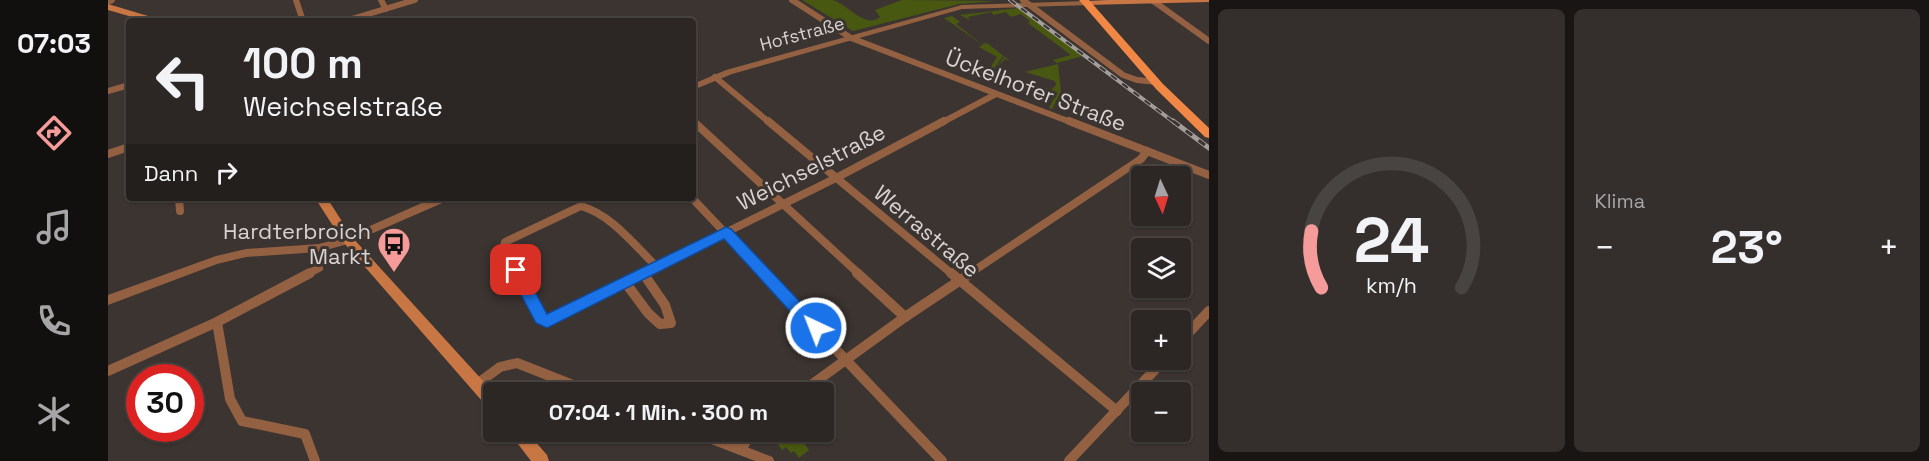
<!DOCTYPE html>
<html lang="de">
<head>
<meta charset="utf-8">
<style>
	body { margin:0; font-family:"Space Grotesk",sans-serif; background:#342f2d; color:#f1f3f6; height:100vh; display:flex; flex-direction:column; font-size:22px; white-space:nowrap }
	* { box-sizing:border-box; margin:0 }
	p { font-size:20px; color:#a6a5a7 }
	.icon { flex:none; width:33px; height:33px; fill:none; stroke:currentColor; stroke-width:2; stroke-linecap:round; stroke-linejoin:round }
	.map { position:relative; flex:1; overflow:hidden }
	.sheet { display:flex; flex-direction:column; gap:9px; padding:9px; background:#181514; width:720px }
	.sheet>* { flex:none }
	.banner { position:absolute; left:18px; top:18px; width:570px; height:183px; border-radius:6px; box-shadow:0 2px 4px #0004,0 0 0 2px #484442; background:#2c2725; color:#f1f3f6; overflow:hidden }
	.needle { width:39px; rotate:176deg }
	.fabs { position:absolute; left:1023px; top:166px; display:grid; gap:12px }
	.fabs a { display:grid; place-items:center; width:60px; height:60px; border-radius:6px; background:#2c2725; box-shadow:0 2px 4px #0004,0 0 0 2px #484442; font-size:30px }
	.speed { position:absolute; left:18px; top:364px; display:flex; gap:12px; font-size:30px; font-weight:700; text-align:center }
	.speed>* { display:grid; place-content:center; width:78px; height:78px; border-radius:50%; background:#2c2725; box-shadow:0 2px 4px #0004,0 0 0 2px #484442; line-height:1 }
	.speed .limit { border:9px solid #d22; background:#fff; color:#111 }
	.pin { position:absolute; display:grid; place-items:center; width:51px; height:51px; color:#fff; margin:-26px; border-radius:12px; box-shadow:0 3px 9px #0006 }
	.me { position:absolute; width:66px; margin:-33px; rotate:317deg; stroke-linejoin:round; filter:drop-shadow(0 0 4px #0008) }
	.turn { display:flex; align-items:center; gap:21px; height:126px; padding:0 18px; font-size:27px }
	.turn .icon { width:78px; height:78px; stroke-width:2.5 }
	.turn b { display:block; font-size:42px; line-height:51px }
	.then { display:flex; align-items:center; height:57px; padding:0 18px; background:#0003; gap:12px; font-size:22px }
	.big { font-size:45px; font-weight:700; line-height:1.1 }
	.sheet .card { flex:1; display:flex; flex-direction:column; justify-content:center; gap:9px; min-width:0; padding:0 21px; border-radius:9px; background:#342f2d }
	.sheet .dial { align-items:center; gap:0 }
	.dial svg { height:156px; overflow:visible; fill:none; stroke:#484442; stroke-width:7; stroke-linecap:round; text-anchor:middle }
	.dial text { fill:#f1f3f6; stroke:none }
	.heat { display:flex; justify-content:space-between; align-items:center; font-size:33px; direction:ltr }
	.sheet .tiles { flex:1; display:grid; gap:9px; grid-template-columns:repeat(2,1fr) }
	.trip { position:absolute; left:375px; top:382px; width:351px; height:60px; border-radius:6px; background:#2c2725; box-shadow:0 2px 4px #0004,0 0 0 2px #484442; font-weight:700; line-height:60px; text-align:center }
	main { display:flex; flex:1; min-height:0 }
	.menu { display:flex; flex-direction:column; width:108px; justify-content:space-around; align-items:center; background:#12100f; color:#a6a5a7 }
	.menu .icon { width:42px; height:42px }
	.menu .selected { color:#f59b9a }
	.menu b { font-size:27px; color:#f1f3f6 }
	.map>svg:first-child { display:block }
</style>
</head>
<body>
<main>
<nav class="menu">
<b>07:03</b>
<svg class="icon selected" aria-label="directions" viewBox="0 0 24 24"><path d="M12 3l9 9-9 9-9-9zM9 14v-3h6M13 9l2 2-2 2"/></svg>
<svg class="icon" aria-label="music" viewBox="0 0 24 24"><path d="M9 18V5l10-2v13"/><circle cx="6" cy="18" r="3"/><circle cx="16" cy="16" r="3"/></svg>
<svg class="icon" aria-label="phone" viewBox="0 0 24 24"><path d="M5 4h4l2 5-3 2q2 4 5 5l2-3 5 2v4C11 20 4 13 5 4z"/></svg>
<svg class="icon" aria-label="climate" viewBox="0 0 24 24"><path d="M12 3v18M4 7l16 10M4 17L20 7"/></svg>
</nav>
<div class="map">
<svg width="1101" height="461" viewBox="0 0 1101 461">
	<rect width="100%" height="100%" fill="#3b3431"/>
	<g fill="#495811">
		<path d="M694,0C703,0 714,0 724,0C738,2 757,30 772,17L767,10L794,0L887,1L851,4L745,31Z"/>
		<polygon points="910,8 915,11 975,56 949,63 945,60 963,55 920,23 922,21 913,14 903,17 898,12 886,15 883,12 860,17 862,20 852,15"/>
		<polygon points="844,16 852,22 848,24 874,44 879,43 902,61 897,59 889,67 896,57 895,56 880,77 877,76 889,57 871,47 875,45 836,18"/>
		<polygon points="950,64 953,92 944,109 941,108 948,94 913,82 915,80 943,90 948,85 947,81 917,72"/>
		<polygon points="674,432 687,432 701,450 691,458 686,451 683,453 678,447 674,450 668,441 663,444 660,441"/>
	</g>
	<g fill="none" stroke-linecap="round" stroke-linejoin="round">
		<g stroke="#946042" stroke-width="6">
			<polyline points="188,0 195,21"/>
			<polyline points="273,0 278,9"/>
			<polyline points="684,0 743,38 965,123"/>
			<polyline points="915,0 1015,75 1029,80 1048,82"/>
			<polyline points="1044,0 1101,41"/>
			<polyline points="0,2 4,0"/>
			<polyline points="237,21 307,0"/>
			<polyline points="607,77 662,123"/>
			<polyline points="0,91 21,85"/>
			<polyline points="585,121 587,123"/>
			<polyline points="833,123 888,94"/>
		</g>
		<g stroke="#946042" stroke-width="8">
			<polyline points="585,121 751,274"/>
			<polyline points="660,121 844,274"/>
			<polyline points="961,121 1101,175"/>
			<polyline points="0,154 21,147"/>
			<polyline points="71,198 72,211"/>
			<polyline points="584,198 656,274"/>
			<polyline points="199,274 211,268"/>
			<path d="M410,274L396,248L397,242L473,206C504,215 526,245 548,266"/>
			<polyline points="534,274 728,178 836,121"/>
			<polyline points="861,274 1033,159 1039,151"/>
		</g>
		<g stroke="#946042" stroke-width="10">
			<polyline points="409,273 433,318 439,321 537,273"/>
			<polyline points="655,273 834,461"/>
			<polyline points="749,273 797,317"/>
			<polyline points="843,273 1009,411"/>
			<polyline points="517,282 540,313 552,324 563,323 557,305 535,273"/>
			<polyline points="109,322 122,399 134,421 197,434 207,461"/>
			<polyline points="1072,342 1101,311"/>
			<polyline points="0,371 109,322 202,273"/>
			<polyline points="369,384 392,367 409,363 485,393"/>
			<polyline points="692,393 797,317 863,273"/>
			<polyline points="586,432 661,461"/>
			<polyline points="633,450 640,438 647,432"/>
			<polyline points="961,461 1056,360"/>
		</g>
		<g fill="#946042" fill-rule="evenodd">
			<polygon points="979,1 982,1 982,5 854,9 624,74 585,90 585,84 618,70 854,5"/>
			<polygon points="325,198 340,198 339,201 240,244 211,252 138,257 109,264 0,305 0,295 108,256 138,249 211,244 237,237"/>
		</g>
		<g fill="#c87644" fill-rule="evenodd">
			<polygon points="1000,0 1101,0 1101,2 979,5 975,3 979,1"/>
			<polygon points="0,4 50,19 51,21 38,21 0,10"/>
			<polygon points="207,198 219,198 244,237 386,393 386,411 381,409 236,243"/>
			<polygon points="401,432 419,432 439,455 441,461 423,461"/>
		</g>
		<polygon fill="#f08744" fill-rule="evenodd" points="971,0 981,0 1055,84 1101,128 1101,138 1097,137 1048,89"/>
		<defs>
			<polyline id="rail-far1" points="902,0 1067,123"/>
			<polyline id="rail" points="1065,121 1101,148"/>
		</defs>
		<use href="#rail-far1" stroke="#a39e9b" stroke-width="4"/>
		<use href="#rail" stroke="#a39e9b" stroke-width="5"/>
		<use href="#rail-far1" stroke="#3b3431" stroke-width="2" stroke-dasharray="7" stroke-linecap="butt"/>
		<use href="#rail" stroke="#3b3431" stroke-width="3" stroke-dasharray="8" stroke-linecap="butt"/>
	</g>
	<polygon fill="#1a73e8" stroke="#114b97" stroke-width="1.5" points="618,227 623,229 713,324 715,328 713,333 708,335 702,333 616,239 439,328 428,323 400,270 402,266 413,266 439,314"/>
	<defs>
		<symbol id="bus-pin" viewBox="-11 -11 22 30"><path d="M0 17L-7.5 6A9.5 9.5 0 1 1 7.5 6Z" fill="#f59b9a" stroke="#3b3431"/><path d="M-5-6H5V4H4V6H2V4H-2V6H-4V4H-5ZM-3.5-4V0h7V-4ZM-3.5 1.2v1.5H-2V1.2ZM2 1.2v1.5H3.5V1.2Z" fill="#111"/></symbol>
	</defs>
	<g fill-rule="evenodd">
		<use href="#bus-pin" x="267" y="225" width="38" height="52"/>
	</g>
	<g text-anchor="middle" stroke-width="6" stroke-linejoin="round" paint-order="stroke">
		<g font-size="18" fill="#d8d3d1" stroke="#3b3431">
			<text transform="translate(694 34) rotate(-15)" y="6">Hofstraße</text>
		</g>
		<g font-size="22" fill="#d8d3d1" stroke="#3b3431">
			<text transform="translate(928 90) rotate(21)" y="8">Ückelhofer Straße</text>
			<text transform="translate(703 167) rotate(-27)" y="8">Weichselstraße</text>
			<text transform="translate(819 231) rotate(40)" y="8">Werrastraße</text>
		</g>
		<g font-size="22" fill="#d8d3d1" stroke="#3b3431" text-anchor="end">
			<text x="263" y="239">Hardterbroich<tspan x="263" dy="25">Markt</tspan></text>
		</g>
	</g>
</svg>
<div class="fabs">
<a><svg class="needle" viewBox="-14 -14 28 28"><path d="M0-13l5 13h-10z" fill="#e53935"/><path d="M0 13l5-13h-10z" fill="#a6a5a7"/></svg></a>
<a><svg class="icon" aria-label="layers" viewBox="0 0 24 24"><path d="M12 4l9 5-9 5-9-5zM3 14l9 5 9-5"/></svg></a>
<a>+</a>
<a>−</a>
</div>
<div class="speed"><div class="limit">30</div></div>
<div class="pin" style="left:408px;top:270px;background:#d93025"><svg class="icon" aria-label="arrive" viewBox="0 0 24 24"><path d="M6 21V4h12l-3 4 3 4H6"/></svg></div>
<svg class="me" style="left:708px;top:328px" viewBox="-20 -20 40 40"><circle r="17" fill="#1a73e8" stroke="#fff" stroke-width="3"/><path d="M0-11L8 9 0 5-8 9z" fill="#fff"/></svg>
<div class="trip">07:04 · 1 Min. · 300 m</div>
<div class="banner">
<div class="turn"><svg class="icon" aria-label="left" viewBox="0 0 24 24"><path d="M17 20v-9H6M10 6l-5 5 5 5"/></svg><div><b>100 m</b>Weichselstraße</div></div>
<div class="then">Dann<svg class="icon" aria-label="right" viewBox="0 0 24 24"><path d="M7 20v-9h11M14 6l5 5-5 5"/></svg></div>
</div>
</div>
<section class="sheet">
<div class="tiles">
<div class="card dial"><svg viewBox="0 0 100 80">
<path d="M14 69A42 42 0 1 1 86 69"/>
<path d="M14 69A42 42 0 0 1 9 40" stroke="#f59b9a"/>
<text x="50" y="56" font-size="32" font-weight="700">24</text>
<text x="50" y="72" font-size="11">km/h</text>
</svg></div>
<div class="card"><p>Klima</p>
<div class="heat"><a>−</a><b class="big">23°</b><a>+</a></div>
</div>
</div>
</section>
</main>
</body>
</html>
